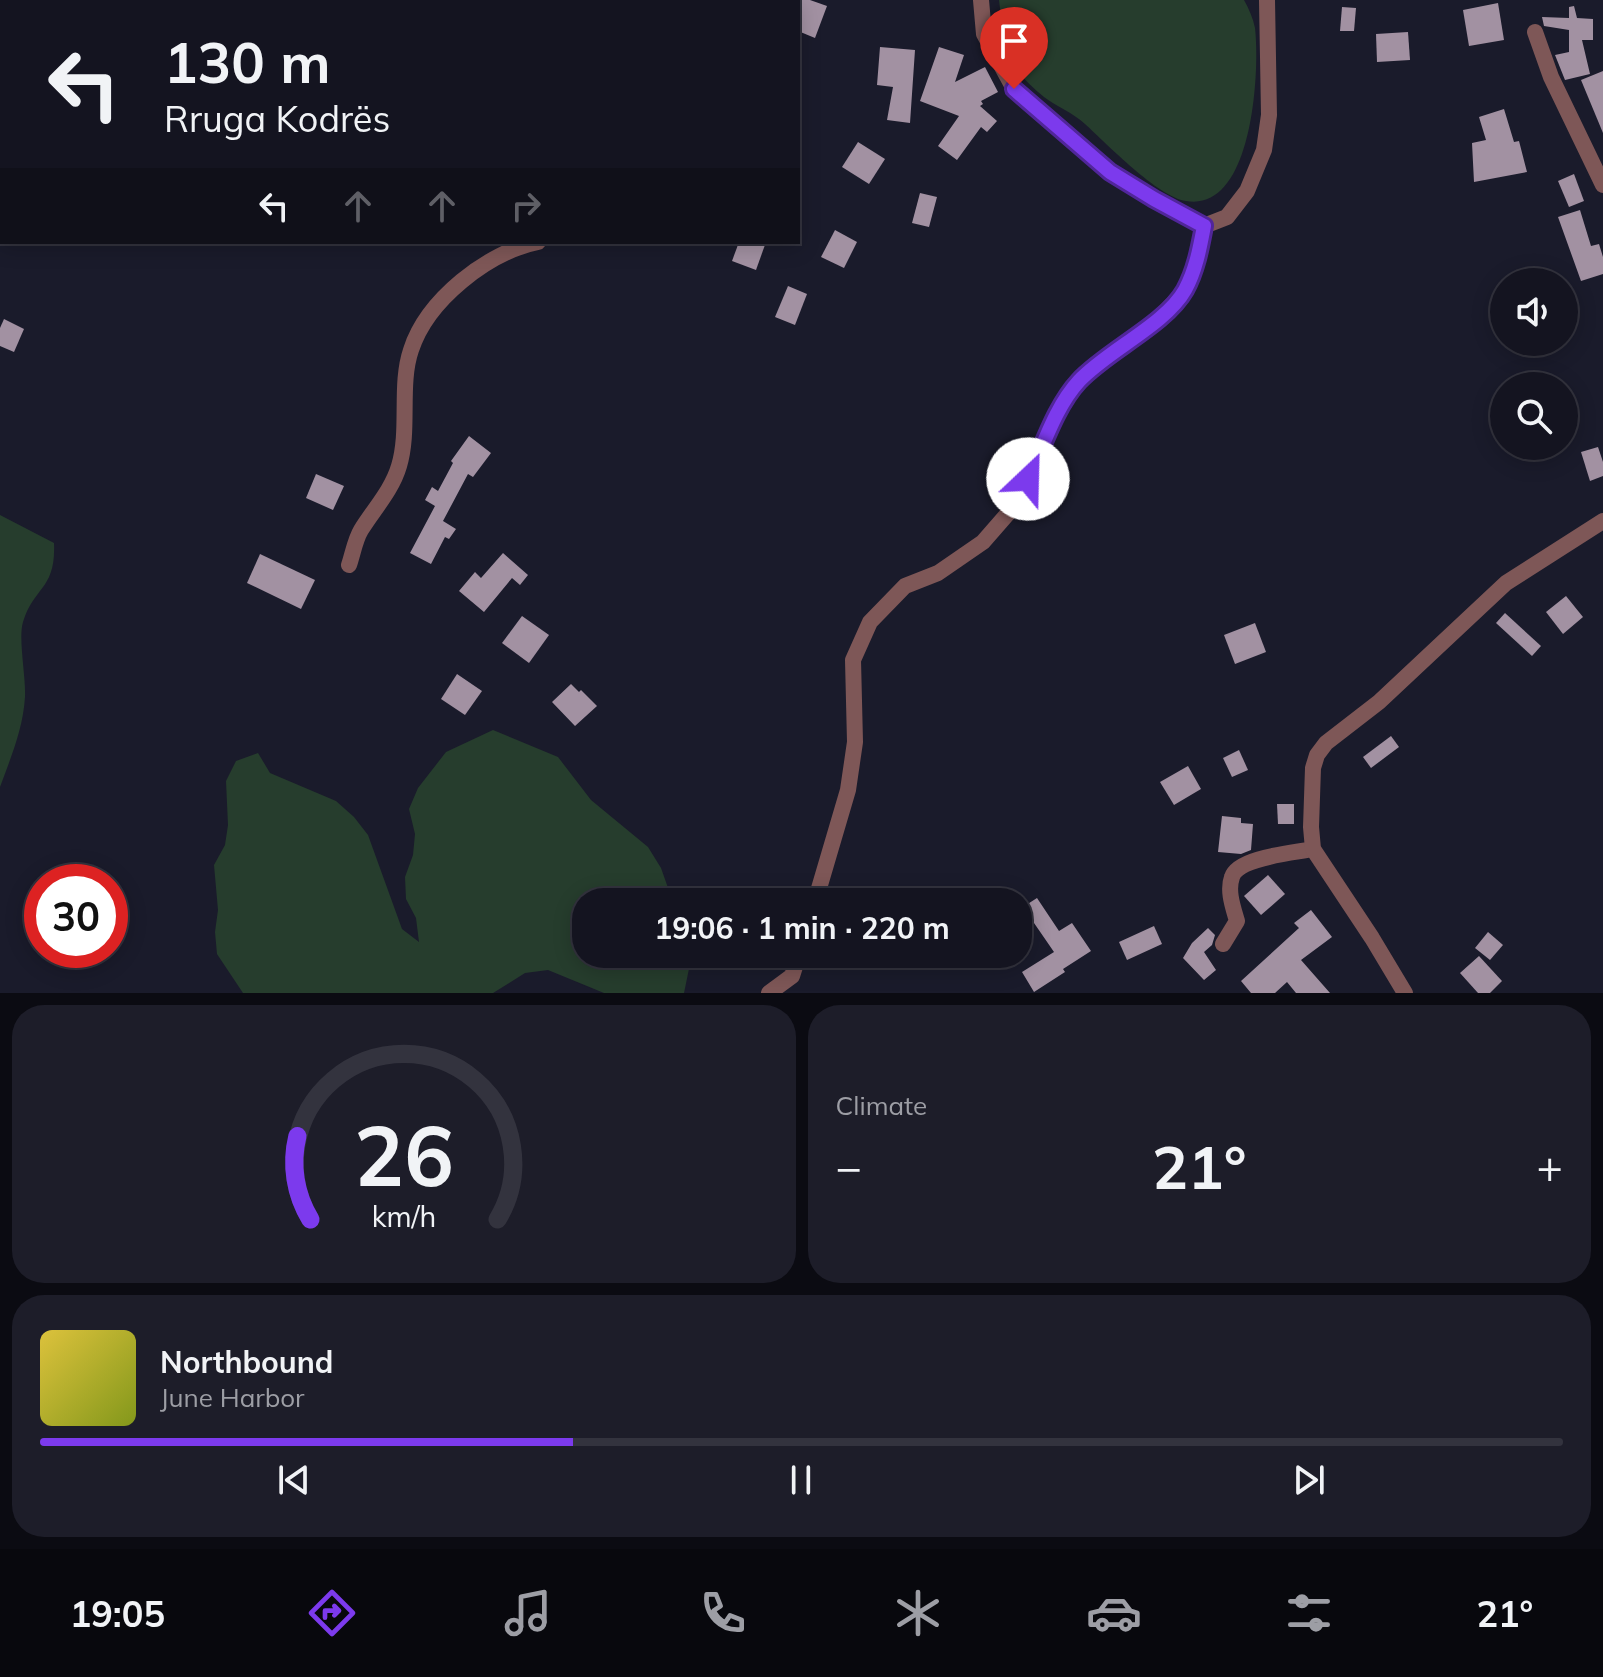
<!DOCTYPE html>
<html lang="en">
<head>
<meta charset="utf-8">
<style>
	body { margin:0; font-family:Mulish,sans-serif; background:#1d1d29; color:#f1f3f6; height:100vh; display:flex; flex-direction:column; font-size:30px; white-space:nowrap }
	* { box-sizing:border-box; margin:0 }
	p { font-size:26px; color:#9d9ea5 }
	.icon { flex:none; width:44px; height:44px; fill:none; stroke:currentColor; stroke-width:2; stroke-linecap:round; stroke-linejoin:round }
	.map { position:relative; height:993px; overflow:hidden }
	.side { display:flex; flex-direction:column; gap:12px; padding:12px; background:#0b0b12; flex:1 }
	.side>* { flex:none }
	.guide { position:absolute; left:0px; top:0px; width:800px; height:244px; box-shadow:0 4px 20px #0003,0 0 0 2px #33333e; background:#141420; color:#f1f3f6; overflow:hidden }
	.tools { position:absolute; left:1490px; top:268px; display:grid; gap:16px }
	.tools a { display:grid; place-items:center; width:88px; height:88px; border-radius:50%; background:#141420; box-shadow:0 4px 20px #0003,0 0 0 2px #33333e; font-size:40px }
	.speed { position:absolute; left:24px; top:864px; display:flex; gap:16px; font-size:40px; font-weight:700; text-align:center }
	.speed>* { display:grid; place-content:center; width:104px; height:104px; border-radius:50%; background:#141420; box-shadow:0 4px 20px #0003,0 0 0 2px #33333e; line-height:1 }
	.speed .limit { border:12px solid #d22; background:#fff; color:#111 }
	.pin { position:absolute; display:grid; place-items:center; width:68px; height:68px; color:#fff; margin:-82px -34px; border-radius:50% 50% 50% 0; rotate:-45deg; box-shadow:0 0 8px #0007 }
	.pin .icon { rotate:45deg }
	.me { position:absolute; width:88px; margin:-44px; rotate:24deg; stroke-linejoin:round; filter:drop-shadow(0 0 6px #0008) }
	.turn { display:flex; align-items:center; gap:28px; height:168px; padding:0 32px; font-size:36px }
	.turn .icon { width:104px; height:104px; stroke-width:2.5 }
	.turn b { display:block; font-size:56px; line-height:68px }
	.lanes { display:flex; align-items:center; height:76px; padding:0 32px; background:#0003; justify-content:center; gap:40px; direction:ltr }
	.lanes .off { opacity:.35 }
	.big { font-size:60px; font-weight:700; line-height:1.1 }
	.side .tile { flex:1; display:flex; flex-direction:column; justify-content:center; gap:12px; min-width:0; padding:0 28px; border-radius:32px; background:#1d1d29 }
	.side .dial { align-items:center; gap:0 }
	.dial svg { height:208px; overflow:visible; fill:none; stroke:#33333e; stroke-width:7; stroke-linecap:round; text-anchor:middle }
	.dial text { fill:#f1f3f6; stroke:none }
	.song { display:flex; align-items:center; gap:24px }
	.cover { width:96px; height:96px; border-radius:12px; background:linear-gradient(135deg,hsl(50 70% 55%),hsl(70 70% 35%)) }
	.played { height:8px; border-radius:4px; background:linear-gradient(90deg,#7c3aed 35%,#33333e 35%) }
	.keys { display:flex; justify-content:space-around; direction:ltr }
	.heat { display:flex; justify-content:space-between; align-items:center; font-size:44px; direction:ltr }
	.side .tiles { flex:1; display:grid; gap:12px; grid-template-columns:1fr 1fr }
	.tile:last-child { grid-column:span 2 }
	.trip { position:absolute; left:572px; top:888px; width:460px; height:80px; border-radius:32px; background:#141420; box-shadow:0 4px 20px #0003,0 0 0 2px #33333e; font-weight:700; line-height:80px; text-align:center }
	.menu { display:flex; height:128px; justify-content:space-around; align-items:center; background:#08080d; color:#9d9ea5 }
	.menu .icon { width:56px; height:56px }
	.menu .current { color:#7c3aed }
	.menu b { font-size:36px; color:#f1f3f6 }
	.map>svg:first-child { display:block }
</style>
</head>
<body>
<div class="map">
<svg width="1603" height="993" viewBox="0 0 1603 993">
	<rect width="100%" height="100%" fill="#1a1b2b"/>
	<g fill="#263d2d">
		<path d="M999,0H1244C1249,9 1253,18 1255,28C1260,71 1253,213 1186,201C1158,197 1107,144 1085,124C1072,112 1057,107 1044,97C1025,82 1008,62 997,41L1002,25Z"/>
		<path d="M0,515L54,543C56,590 34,586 23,622C18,638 26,677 25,697C23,729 11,757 0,787Z"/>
		<polygon points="493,730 558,757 591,800 648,847 661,868 673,902 586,902 586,954 687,954 690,964 684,993 604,993 548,970 525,973 493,993 243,993 217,954 215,932 218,910 214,865 225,845 228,825 226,781 236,761 258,753 270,773 336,801 354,817 368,835 402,929 419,942 416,918 406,899 405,877 413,855 415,834 409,809 418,788 446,752"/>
	</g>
	<g fill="#a291a2">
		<polygon points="798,0 810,0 827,6 815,38 798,31"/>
		<polygon points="1498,3 1504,40 1469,46 1463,10"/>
		<polygon points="1574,6 1577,18 1593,19 1593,40 1582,40 1590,74 1565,80 1555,55 1569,52 1569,30 1544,26 1542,17 1569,18 1569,7"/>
		<polygon points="1342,7 1356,8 1354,31 1340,31"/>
		<polygon points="1408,32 1410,60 1377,62 1376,34"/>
		<polygon points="880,47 915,50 910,123 887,120 893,87 877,85"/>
		<polygon points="939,47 964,55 955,82 985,67 998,92 981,101 983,104 980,106 997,121 987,132 981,127 957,160 938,146 959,116 920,101"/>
		<polygon points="1603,71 1603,133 1581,80"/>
		<polygon points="1504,109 1514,142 1519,141 1527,172 1474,182 1472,143 1486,140 1479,117"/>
		<polygon points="858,142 885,159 869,184 842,167"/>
		<polygon points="1574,174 1584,201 1569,207 1558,181"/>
		<polygon points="920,193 937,197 929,227 912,223"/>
		<polygon points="1580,210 1591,246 1599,244 1603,257 1603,274 1581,281 1558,217"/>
		<polygon points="835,230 857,242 844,268 821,257"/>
		<polygon points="739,242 766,242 756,270 732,261"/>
		<polygon points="788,286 807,294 795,325 775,317"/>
		<polygon points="4,319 24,329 14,352 0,346 0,328"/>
		<polygon points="469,436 491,453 473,477 468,474 443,521 456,529 449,539 445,537 431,564 410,553 435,506 425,500 432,487 438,491 453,463 451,461"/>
		<polygon points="1598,447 1603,462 1603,476 1590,481 1581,452"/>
		<polygon points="316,474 344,486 333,510 306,498"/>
		<polygon points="503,553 528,575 520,585 512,578 484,612 459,591 475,572 481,578"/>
		<polygon points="260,554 315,580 301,609 247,583"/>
		<polygon points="1566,596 1583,617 1563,634 1546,612"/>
		<polygon points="1505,613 1541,646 1532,656 1496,623"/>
		<polygon points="522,616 549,635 529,663 502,643"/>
		<polygon points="1255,623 1266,652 1235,664 1224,635"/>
		<polygon points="457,674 482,691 465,715 441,699"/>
		<polygon points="571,684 579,692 581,690 597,706 575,726 552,702"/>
		<polygon points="1391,736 1399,747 1371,768 1363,757"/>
		<polygon points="1239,750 1248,770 1232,777 1223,758"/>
		<polygon points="1188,766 1201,789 1174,805 1160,782"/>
		<polygon points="1277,804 1294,804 1294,824 1278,824"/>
		<polygon points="1222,816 1241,818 1241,823 1253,824 1251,850 1241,854 1218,852"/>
		<polygon points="1268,875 1285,894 1261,915 1244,896"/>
		<polygon points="1037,898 1059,931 1072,923 1091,951 1063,969 1065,972 1034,992 1022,972 1054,952 1023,907"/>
		<polygon points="1311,910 1332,937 1301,960 1330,993 1296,993 1287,982 1275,993 1251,993 1241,981 1299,928 1294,923"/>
		<polygon points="1154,926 1162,944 1127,960 1119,942"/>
		<polygon points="1208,928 1215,935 1212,945 1204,952 1216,970 1204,980 1183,958 1192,943"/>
		<polygon points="1488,932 1503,945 1490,960 1475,948"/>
		<polygon points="1479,956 1502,981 1490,993 1478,993 1460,973"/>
	</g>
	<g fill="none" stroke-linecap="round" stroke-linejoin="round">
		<g stroke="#7e5757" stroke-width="16">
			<polyline points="981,0 984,34 1014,89 1110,172 1154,199 1204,226 1227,217 1247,191 1264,150 1269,115 1267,0"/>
			<polyline points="40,2 44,0"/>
			<polyline points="759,2 760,0"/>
			<polyline points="0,23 2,22"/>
			<polyline points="1535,32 1551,77 1603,185"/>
			<path d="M349,565C353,553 355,540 361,530C374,509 392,490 399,466C410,430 399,385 411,350C427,300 488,252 538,242"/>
			<polyline points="815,902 848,790 855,742 853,660 870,622 905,586 938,573 983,542 1017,503 1056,417 1076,384 1101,360 1153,324 1184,292 1199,254 1204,226"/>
			<path d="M1223,944L1237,921C1233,907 1227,891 1232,877C1238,857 1294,853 1313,849"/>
			<polyline points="769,993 792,976 799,954"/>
			<polyline points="1405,993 1372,938 1313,849 1311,827 1313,768 1317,755 1326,743 1379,702 1506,583 1603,521"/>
		</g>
	</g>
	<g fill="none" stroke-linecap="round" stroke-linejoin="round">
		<defs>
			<path id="route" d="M1014,89L1110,172L1154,199L1204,226C1200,247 1196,270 1185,290C1165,325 1108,350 1079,381C1055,407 1043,447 1028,479"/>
		</defs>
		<use href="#route" stroke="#51269a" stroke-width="20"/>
		<use href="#route" stroke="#7c3aed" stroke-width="14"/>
	</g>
</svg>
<div class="tools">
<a><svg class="icon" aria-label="sound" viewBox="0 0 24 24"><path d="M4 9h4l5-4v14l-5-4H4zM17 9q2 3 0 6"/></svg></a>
<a><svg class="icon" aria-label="search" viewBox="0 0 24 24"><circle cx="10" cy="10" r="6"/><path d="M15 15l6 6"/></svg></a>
</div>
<div class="speed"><div class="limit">30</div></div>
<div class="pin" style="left:1014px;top:89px;background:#d93025"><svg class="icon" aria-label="arrive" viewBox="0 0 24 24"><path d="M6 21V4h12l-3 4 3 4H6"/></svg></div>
<svg class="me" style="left:1028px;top:479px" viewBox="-20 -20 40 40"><circle r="19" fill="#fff"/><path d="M0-13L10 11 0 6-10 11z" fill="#7c3aed"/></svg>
<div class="trip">19:06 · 1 min · 220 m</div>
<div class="guide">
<div class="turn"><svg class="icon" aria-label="left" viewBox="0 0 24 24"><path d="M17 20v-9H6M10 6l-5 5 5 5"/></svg><div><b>130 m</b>Rruga Kodrës</div></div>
<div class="lanes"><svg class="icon" aria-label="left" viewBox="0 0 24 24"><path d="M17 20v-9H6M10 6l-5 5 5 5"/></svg><svg class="icon off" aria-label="ahead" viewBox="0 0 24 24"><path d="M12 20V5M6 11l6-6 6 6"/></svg><svg class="icon off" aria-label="ahead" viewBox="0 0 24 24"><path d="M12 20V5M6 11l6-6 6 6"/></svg><svg class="icon off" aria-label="right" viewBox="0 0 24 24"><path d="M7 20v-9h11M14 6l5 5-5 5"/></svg></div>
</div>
</div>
<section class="side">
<div class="tiles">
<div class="tile dial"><svg viewBox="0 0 100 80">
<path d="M14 69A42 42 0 1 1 86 69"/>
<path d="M14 69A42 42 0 0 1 9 37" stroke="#7c3aed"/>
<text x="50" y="56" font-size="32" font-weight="700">26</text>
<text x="50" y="72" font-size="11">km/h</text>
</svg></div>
<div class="tile"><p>Climate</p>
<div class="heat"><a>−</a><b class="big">21°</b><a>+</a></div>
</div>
<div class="tile">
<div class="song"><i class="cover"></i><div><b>Northbound</b><p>June Harbor</p></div></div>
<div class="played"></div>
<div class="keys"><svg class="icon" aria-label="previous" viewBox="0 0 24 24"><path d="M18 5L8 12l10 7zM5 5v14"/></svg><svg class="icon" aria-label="pause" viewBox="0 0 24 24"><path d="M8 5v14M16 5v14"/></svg><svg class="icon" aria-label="next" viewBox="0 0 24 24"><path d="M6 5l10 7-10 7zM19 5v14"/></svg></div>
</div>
</div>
</section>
<nav class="menu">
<b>19:05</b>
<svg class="icon current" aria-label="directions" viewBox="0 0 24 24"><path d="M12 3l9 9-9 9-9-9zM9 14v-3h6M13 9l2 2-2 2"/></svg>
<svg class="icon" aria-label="music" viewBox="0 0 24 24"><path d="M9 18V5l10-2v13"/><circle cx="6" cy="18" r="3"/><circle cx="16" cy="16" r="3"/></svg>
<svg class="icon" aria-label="phone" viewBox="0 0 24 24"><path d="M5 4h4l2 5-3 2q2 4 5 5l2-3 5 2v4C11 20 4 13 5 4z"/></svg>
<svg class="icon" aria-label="climate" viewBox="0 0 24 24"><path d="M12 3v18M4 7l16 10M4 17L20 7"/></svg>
<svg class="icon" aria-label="car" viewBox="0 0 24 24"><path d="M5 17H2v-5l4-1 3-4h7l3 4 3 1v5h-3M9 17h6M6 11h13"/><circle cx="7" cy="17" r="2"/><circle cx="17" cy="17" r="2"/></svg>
<svg class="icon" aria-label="filters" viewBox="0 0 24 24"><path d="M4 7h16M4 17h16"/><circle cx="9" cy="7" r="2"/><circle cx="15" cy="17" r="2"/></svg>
<b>21°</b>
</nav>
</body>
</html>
